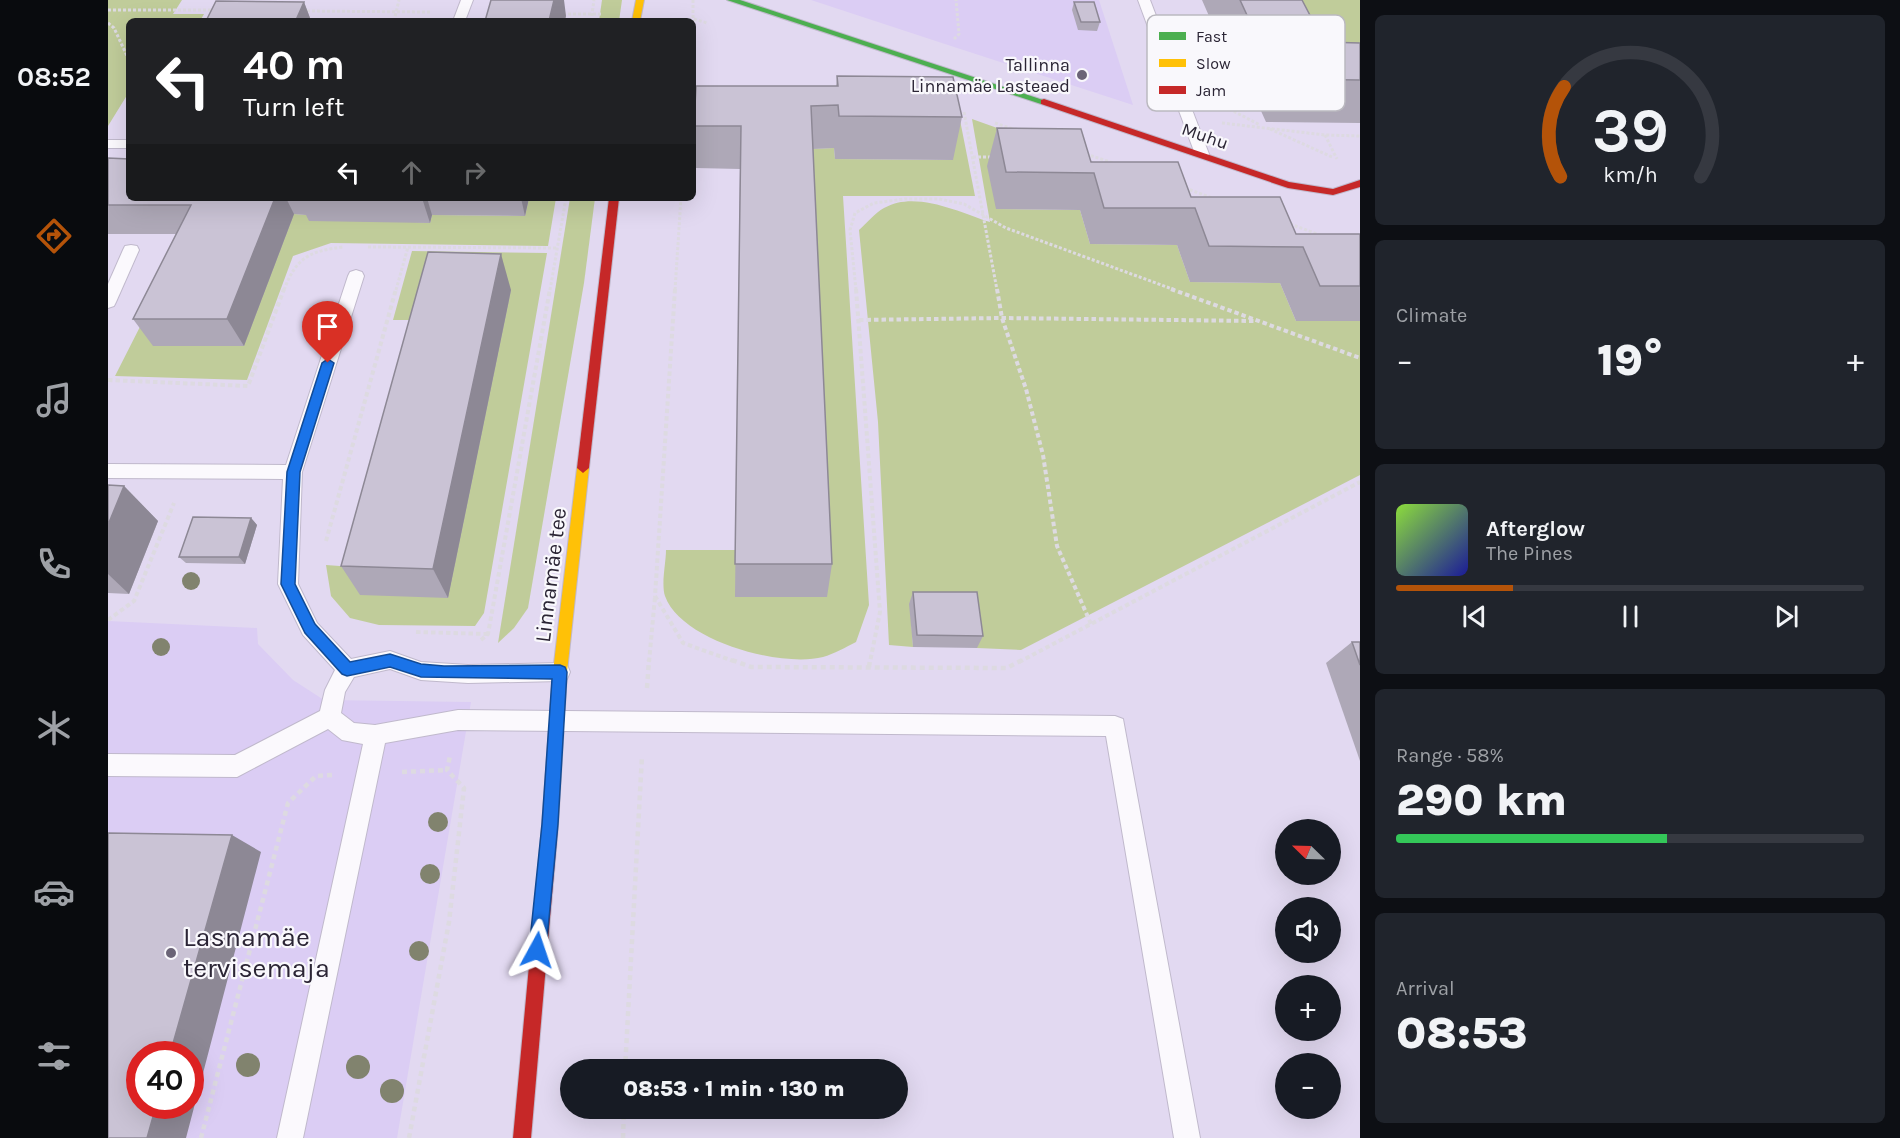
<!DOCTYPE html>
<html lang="en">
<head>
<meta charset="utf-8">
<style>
	body { margin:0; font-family:Karla,sans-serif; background:#20242c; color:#f1f3f6; height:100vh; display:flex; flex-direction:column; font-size:22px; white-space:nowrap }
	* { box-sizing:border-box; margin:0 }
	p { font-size:20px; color:#9ea1a6 }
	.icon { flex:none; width:33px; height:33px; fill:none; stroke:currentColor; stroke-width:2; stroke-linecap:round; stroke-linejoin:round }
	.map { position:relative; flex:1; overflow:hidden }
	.details { display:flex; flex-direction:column; gap:15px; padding:15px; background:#0d0f14; width:540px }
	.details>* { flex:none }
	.guide { position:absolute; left:18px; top:18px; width:570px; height:183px; border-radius:9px; box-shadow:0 6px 24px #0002; background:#202124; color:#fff; overflow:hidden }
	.needle { width:39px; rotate:293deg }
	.tools { position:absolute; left:1167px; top:819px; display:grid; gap:12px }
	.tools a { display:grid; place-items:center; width:66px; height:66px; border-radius:50%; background:#171b24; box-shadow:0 6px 24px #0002; font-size:30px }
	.speed { position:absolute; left:18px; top:1041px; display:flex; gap:12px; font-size:30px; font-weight:700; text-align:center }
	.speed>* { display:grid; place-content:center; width:78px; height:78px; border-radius:50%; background:#171b24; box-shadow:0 6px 24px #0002; line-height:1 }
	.speed .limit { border:9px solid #d22; background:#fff; color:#111 }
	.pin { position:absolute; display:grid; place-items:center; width:51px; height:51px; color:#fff; margin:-62px -26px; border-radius:50% 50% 50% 0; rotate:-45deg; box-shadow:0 0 6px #0007 }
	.pin .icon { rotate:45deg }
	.me { position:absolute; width:66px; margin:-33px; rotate:5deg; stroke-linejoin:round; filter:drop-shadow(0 0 4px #0008) }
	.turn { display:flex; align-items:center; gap:21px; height:126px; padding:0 18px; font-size:27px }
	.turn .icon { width:78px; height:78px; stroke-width:2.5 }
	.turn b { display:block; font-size:42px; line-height:51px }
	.lanes { display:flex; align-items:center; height:57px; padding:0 18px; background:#0003; justify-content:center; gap:30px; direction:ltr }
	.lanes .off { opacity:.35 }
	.big { font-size:45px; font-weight:800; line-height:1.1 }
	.details .widget { flex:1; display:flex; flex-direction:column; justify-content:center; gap:9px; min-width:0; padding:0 21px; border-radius:9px; background:#20242c }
	.details .dial { align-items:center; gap:0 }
	.dial svg { height:156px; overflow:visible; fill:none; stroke:#363941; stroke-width:7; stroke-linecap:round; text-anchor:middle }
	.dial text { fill:#f1f3f6; stroke:none }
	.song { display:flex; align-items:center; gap:18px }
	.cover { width:72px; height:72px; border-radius:9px; background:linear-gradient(135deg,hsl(90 70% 55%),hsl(240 70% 35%)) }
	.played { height:6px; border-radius:3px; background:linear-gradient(90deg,#b45309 25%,#363941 25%) }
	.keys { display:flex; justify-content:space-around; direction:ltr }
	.heat { display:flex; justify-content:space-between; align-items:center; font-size:33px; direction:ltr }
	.charge { height:9px; border-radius:4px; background:linear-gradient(90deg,#34c759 58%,#363941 0) }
	.trip { position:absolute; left:452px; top:1059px; width:348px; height:60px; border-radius:30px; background:#171b24; box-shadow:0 6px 24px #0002; font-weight:800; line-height:60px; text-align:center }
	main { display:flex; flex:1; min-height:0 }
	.tabs { display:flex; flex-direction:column; width:108px; justify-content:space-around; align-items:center; background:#090b0e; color:#9ea1a6 }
	.tabs .icon { width:42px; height:42px }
	.tabs .current { color:#b45309 }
	.tabs b { font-size:27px; color:#f1f3f6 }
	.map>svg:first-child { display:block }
</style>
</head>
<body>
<main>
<nav class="tabs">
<b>08:52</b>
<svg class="icon current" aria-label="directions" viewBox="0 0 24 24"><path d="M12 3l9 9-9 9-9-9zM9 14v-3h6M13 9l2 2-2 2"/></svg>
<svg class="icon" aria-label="music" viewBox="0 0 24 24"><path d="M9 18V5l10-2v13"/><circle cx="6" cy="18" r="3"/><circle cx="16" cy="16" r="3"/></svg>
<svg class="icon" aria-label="phone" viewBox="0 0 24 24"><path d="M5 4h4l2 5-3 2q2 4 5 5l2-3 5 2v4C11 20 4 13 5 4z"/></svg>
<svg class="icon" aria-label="climate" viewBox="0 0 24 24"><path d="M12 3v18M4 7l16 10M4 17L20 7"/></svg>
<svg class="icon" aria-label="car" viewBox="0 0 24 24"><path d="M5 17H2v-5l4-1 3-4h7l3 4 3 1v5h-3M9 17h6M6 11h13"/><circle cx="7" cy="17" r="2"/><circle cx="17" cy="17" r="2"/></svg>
<svg class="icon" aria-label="filters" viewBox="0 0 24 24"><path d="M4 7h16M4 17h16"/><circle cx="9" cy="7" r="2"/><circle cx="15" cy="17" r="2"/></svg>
</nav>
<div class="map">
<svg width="1252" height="1138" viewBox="0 0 1252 1138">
	<rect width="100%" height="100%" fill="#e2d9f1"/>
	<g fill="#dbcdf4" fill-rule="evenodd">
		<polygon points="703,0 991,0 1025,105 840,45"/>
		<path d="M0,621L149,628L150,644L185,680L216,700L363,702L289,1138H0ZM32,1054H82V1106H32Z"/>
	</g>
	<g fill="#c0cc9a">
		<polygon points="0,0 74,0 65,14 96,14 92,21 21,21 21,92 0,126"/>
		<polygon points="494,0 514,0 511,21 491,21"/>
		<polygon points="1188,0 1252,0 1252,71 1225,71"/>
		<path d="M851,115L867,196H735L761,605L748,642C738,647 726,654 715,657C673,668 573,641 557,596C553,584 558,563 558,550H628L700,149L726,148L727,159L844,160Z"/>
		<path d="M864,119L906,134L888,209L972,210L982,244L1069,245L1082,282L1172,283L1188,321H1252V475L913,650L869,648L863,605L802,604L805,647L781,645L770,422L751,230C759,223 767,213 776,208C807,190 851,212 882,222Z"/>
		<polygon points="421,198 448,198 440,246 223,243 185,256 139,380 7,376 40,311 186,214 322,223 324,215 417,216"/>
		<polygon points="462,198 487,198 476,283 420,608 406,628 390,643"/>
		<polygon points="304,251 439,253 376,613 367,626 271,625 242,618 223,596 218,565 259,568 324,320 285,320"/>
	</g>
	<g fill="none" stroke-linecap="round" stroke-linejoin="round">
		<defs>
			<g id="lane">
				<polygon points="353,0 365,0 357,21 345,21"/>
				<polygon points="1030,0 1042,0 1101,154 1099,157 1089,157 1087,154"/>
				<rect x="0" y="140" width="21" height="8"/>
				<polygon points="23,245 29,246 31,250 8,302 6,306 0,308 0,284 15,250 17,246"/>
				<polygon points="248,270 254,272 256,276 194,472 190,584 209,623 243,659 282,651 313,662 360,665 452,663 459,665 462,672 459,679 452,681 360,683 313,680 282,669 246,677 237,692 233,713 246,723 267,725 350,710 1007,716 1015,719 1092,1138 1066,1138 998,736 350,730 277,743 195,1138 169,1138 255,744 234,740 220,729 129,777 0,776 0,754 127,755 212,711 217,690 227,670 195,635 170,584 175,479 0,478 0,464 178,465 240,276 242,272"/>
			</g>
			<polygon id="fast" points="619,0 632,0 941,102 933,104"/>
			<g id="slow">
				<polygon points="528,0 536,0 532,21 524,21"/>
				<polygon points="475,463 481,468 459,672 450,826 448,832 442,834 436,832 434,826 445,672 469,468"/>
			</g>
			<g id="jam">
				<polygon points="936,99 1181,182 1225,189 1252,180 1252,187 1225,195 1180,188 933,104 933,100"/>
				<polygon points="501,198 511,198 481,468 475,473 469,468"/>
				<polygon points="442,818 448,820 450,826 423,1138 405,1138 434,826 436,820"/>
			</g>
		</defs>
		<use href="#lane" stroke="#c0b9cc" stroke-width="2"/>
		<use href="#fast" stroke="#c0b9cc" stroke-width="2"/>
		<use href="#slow" stroke="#c0b9cc" stroke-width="2"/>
		<use href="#jam" stroke="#c0b9cc" stroke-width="2"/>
		<g stroke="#dddae1" stroke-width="3" stroke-dasharray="3 2" stroke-linecap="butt">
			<polyline points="585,0 585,30"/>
			<polyline points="0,10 106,10"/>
			<polyline points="194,11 322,12"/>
			<polyline points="455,14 493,14"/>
			<polyline points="586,19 599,23"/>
			<polyline points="286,21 291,0"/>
			<polyline points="483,21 486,0"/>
			<polyline points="0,23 6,28 21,60"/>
			<polyline points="846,39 851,34 848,0"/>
			<polyline points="1108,102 1152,125"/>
			<polyline points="856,112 889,290"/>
			<polyline points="887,123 908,130"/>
			<polyline points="1114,123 1217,135 1252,136"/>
			<polyline points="1162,129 1224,157"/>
			<polyline points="1217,135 1229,159"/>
			<polyline points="978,154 1005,163"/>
			<polyline points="865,157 887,157"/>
			<polyline points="1077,188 1104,198"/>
			<polyline points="1182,224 1212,235"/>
			<polyline points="260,247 448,248"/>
			<path d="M176,290C188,258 201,251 235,247"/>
			<polyline points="288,290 300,247"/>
			<polyline points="442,290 458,198"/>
			<polyline points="567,290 573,198"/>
			<polyline points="748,290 742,230 747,213 766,203 797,199 831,199 856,204 898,228 1067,290"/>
		</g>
		<g stroke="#dddae1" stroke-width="4" stroke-dasharray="4.5 3" stroke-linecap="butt">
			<polyline points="567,289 547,596 575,643 628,662"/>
			<polyline points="748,289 772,612 762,662"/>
			<polyline points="889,289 894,318 918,389 935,455 949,546 983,624"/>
			<polyline points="1063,289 1252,358"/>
			<polyline points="751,320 894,318 1148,321"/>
			<polyline points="0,380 140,386 176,289"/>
			<polyline points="218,541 288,289"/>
			<polyline points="0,620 26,601 66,503"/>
			<polyline points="308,632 380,634"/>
			<polyline points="373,640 380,634 442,289"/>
			<polyline points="541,662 547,597"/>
			<polyline points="911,662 1252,482"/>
		</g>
		<g stroke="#dddae1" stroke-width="4.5" stroke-dasharray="5 4" stroke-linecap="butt">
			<polyline points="624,660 643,667 899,668 914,660"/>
			<polyline points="761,667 762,660"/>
			<polyline points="539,688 541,660"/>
			<polyline points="294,772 339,770"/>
			<polyline points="517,1070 534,756"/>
			<polyline points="93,1138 180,803 208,776 224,775"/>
			<polyline points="301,1138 341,922 356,788 339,770 342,756"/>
			<polyline points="515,1138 516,1108"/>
		</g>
		<use href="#lane" fill="#fbf9fd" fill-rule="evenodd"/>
		<use href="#fast" fill="#4caf50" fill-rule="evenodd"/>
		<use href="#slow" fill="#ffc107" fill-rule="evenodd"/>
		<use href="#jam" fill="#c62828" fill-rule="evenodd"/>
	</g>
	<g fill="#81836e">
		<circle cx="83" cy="581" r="9"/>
		<circle cx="53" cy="647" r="9"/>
		<circle cx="330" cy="822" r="10"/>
		<circle cx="322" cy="874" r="10"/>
		<circle cx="311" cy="951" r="10"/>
		<circle cx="140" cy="1065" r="12"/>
		<circle cx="250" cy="1067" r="12"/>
		<circle cx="284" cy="1091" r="12"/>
	</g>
	<g fill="#aea8b7">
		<polygon points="1094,0 1194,0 1216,42 1252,43 1252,123 1158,122 1135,71 1125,71"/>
		<polygon points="196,2 202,18 201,21 99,21 99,19"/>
		<polygon points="966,2 992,22 989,31 970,30 964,10"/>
		<polygon points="729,76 854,117 845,160 727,159 726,148 705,149 724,564 719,597 627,597 632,169 588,168 586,126 728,86"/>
		<polygon points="889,128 1188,234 1252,234 1252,321 1188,321 1172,283 1082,282 1069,245 982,244 972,210 888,209 879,166"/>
		<polygon points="0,158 21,198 421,198 417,216 324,215 322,223 201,221 198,215 186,214 136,346 45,346 25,319 69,234 0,234"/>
		<polygon points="403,290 340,598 252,595 233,566"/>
		<polygon points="0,485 16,486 50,521 21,594 0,593"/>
		<polygon points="143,518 149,525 137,564 78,563 71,557"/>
		<polygon points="805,592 875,636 869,648 805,647 801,604"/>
		<polygon points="1244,642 1252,642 1252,761 1218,663"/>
	</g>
	<g fill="#8d8895">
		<polygon points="446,0 456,0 458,16 457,21 441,21"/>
		<polygon points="196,2 202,18 201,21 188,21 188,20"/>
		<polygon points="167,198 178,198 186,214 136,346 119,319"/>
		<polygon points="314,198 319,198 324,215 322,223"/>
		<polygon points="413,198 421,198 417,216"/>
		<polygon points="393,254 403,290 340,598 325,569"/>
		<polygon points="16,486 50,521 21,594 0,574 0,525"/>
		<polygon points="143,518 149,525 137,564 131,557"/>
		<polygon points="124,835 153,852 78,1138 39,1138 48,1106 82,1106 82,1054 62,1054"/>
	</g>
	<g fill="#cac3d5" stroke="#8d8895" stroke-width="1.5">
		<polygon points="383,0 446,0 441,21 377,21"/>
		<polygon points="1132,0 1194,0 1216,42 1252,43 1252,80 1180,79 1155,28 1145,28"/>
		<polygon points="108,1 196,2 188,20 99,19"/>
		<polygon points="966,2 986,2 992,22 973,22"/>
		<polygon points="729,76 845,77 854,117 731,116 730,105 703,106 724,564 627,564 633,126 586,126 588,86 730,86"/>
		<polygon points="889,128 973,129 983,162 1070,162 1083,197 1172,197 1188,234 1252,234 1252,286 1212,286 1195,247 1101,246 1087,208 996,208 986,173 898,172"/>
		<polygon points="0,158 21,159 21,198 167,198 119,319 25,319 83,205 0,205"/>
		<polygon points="320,252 393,254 325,569 233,566"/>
		<polygon points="0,485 16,486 0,525"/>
		<polygon points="85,517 143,518 131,557 71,557"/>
		<polygon points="805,592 869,592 875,636 809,635"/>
		<polygon points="1244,642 1252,642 1252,665"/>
		<polygon points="0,833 124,835 62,1054 32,1054 32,1106 48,1106 39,1138 0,1138"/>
	</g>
	<polygon fill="#1a73e8" stroke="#114b97" stroke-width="1.5" points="220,359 226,363 192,472 187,584 207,624 242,662 282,654 313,664 336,666 452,665 457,667 459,672 450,824 438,950 435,956 429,959 423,956 421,950 434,824 444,679 313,677 282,667 239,676 234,674 197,633 173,584 179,472 214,363"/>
	<g fill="#6b6477" stroke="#f9f8fc" stroke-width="2">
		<circle cx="974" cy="75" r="6"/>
		<circle cx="63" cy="953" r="6"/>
	</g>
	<g text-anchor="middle" stroke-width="4.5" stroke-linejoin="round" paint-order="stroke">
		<g font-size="18" fill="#2b2535" stroke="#f9f8fc" text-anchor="end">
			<text x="962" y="71">Tallinna<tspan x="962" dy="21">Linnamäe Lasteaed</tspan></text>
		</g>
		<g font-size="18" fill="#2b2535" stroke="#f9f8fc">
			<text transform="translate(1097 136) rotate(19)" y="6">Muhu</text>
		</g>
		<g font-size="22" fill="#2b2535" stroke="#f9f8fc">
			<text transform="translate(442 575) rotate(-83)" y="8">Linnamäe tee</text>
		</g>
		<g font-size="27" fill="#2b2535" stroke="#f9f8fc" text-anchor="start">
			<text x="75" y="946">Lasnamäe<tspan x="75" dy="31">tervisemaja</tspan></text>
		</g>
	</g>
	<rect x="1039" y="15" width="198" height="96" rx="9" fill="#f9f8fc" stroke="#bbb9c0" stroke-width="1.5"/>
	<rect x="1051" y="32" width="27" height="8" fill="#4caf50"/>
	<rect x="1051" y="59" width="27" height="8" fill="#ffc107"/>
	<rect x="1051" y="86" width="27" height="8" fill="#c62828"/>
	<g font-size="16" fill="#2b2535">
		<text x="1088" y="42">Fast</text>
		<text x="1088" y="69">Slow</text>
		<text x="1088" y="96">Jam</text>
	</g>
</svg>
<div class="tools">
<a><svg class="needle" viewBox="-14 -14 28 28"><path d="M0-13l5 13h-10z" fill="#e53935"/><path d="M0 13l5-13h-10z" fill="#9ea1a6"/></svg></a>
<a><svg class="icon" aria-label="sound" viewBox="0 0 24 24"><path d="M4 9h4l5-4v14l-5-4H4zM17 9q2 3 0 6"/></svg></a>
<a>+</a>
<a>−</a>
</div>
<div class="speed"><div class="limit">40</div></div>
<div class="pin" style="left:220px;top:363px;background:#d93025"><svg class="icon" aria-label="arrive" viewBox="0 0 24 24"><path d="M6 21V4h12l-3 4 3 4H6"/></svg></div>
<svg class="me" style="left:429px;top:950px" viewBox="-20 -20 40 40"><path d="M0-17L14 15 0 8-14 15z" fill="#1a73e8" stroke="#fff" stroke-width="4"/></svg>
<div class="trip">08:53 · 1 min · 130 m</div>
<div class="guide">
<div class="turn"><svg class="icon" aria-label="left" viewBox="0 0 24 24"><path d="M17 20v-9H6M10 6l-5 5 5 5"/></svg><div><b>40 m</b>Turn left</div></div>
<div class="lanes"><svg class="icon" aria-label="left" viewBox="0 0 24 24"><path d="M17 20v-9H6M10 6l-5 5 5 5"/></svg><svg class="icon off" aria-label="ahead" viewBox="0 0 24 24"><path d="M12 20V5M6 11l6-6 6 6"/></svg><svg class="icon off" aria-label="right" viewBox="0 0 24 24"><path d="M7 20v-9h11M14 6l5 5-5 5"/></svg></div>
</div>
</div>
<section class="details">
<div class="widget dial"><svg viewBox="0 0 100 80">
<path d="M14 69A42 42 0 1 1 86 69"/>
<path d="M14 69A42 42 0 0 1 16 23" stroke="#b45309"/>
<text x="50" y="56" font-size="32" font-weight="700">39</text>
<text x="50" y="72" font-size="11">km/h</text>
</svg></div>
<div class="widget"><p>Climate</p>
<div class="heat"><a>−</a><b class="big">19°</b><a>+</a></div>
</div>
<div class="widget">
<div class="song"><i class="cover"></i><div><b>Afterglow</b><p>The Pines</p></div></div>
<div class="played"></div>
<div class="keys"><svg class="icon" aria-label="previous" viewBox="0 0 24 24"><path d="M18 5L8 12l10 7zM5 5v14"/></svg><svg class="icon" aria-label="pause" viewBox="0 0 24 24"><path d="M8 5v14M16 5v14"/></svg><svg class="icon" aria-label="next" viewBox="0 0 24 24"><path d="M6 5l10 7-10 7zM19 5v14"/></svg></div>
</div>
<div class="widget"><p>Range · 58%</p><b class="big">290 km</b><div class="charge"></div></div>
<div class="widget"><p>Arrival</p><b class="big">08:53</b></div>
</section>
</main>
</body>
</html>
